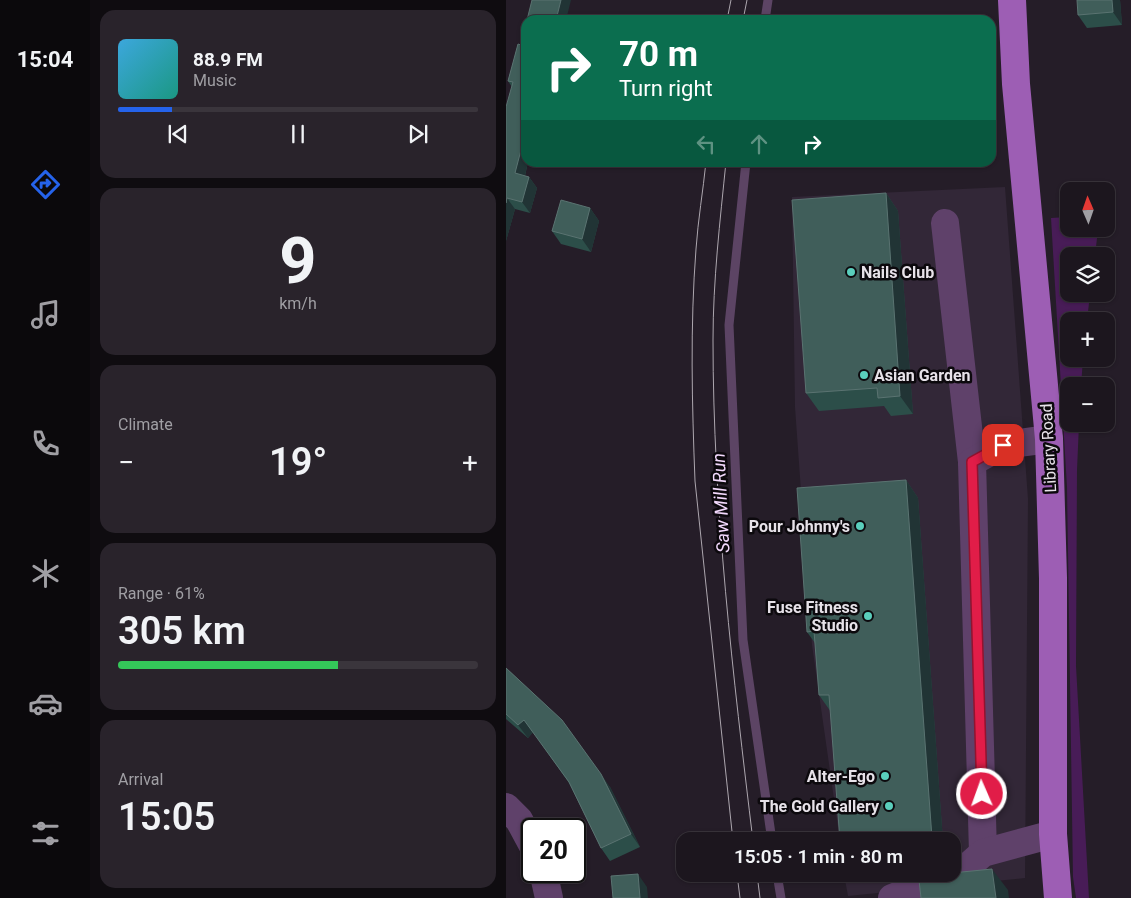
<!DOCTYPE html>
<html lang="en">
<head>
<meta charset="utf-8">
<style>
	body { margin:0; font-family:Roboto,sans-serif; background:#29232b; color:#f1f3f6; height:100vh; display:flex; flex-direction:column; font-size:19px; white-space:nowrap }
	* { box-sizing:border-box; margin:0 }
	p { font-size:16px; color:#a09fa4 }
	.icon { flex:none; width:28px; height:28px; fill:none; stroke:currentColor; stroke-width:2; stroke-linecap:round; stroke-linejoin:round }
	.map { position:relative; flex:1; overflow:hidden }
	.sheet { display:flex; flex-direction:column; gap:10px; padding:10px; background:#0f0c10; width:416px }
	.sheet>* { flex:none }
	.banner { position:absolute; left:15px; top:15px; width:475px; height:152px; border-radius:15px; box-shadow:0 1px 4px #0004,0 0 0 1px #3a353c; background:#0b6e4f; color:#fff; overflow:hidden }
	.needle { width:32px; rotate:358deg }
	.controls { position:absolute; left:554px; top:182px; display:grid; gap:10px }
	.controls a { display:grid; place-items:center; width:55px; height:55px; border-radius:10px; background:#1c161e; box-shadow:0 1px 4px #0004,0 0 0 1px #3a353c; font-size:25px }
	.speed { position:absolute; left:15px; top:818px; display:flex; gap:10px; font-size:25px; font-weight:700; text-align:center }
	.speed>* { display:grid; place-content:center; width:65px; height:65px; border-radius:50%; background:#1c161e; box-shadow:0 1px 4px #0004,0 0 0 1px #3a353c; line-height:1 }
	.speed .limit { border:2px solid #111; border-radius:8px; background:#fff; color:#111 }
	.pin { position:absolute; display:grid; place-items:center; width:42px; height:42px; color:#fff; margin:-21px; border-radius:10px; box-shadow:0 2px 8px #0006 }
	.me { position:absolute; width:55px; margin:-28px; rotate:358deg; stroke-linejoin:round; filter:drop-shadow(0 0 4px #0008) }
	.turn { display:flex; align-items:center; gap:18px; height:105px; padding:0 15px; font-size:22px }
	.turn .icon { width:65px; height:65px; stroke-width:2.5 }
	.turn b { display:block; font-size:35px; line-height:42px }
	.lanes { display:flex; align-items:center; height:48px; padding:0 15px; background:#0003; justify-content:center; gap:25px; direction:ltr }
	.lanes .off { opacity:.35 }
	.big { font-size:38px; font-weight:600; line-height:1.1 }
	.sheet .card { flex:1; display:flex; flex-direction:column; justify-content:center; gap:8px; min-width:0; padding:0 18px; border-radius:15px; background:#29232b }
	.sheet .dial { align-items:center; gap:0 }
	.dial b { font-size:65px; line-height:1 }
	.song { display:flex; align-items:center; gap:15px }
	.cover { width:60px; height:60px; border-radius:8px; background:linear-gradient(135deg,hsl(200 70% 55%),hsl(170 70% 35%)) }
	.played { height:5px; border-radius:2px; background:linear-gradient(90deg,#2563eb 15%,#3a353c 15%) }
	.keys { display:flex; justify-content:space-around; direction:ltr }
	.heat { display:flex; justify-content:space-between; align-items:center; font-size:28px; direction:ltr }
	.charge { height:8px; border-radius:4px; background:linear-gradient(90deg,#34c759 61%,#3a353c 0) }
	.trip { position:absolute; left:170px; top:832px; width:285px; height:50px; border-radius:15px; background:#1c161e; box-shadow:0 1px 4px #0004,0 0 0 1px #3a353c; font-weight:600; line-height:50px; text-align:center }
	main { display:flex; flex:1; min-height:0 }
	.tab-bar { display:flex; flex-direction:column; width:90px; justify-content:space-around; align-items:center; background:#0b090c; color:#a09fa4 }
	.tab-bar .icon { width:35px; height:35px }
	.tab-bar .current { color:#2563eb }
	.tab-bar b { font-size:22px; color:#f1f3f6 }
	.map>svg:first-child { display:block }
</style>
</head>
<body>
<main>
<nav class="tab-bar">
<b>15:04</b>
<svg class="icon current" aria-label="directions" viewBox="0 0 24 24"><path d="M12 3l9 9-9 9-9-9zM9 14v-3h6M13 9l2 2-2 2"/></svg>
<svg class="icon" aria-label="music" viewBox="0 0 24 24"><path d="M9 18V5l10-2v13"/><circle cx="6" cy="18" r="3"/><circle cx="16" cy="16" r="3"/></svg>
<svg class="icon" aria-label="phone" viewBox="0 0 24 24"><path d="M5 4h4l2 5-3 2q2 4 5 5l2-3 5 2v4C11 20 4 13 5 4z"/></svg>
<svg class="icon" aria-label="climate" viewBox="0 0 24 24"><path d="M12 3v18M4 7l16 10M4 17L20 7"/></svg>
<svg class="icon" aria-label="car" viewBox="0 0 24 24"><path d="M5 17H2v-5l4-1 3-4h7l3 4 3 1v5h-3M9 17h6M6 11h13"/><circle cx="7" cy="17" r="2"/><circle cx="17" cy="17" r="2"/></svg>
<svg class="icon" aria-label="filters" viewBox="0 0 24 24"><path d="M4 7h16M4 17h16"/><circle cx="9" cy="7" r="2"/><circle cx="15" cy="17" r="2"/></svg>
</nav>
<section class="sheet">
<div class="card">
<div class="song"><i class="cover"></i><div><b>88.9 FM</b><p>Music</p></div></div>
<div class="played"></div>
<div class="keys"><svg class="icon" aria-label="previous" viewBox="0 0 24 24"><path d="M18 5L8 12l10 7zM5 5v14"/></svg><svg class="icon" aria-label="pause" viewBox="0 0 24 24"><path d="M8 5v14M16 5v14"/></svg><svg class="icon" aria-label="next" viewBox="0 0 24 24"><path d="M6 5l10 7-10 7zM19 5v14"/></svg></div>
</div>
<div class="card dial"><b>9</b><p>km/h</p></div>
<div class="card"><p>Climate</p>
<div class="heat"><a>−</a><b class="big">19°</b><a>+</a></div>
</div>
<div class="card"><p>Range · 61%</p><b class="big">305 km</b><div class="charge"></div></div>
<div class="card"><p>Arrival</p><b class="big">15:05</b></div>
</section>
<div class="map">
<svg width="625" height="898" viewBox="0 0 625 898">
	<rect width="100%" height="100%" fill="#251d28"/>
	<polygon fill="#322737" points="499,187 522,499 519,878 342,896 338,874 446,874 446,841 334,841 306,645 289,407 286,197"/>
	<polygon fill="#481c57" points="562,217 562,229 592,229 589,256 562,256 562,294 584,294 581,321 562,321 562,359 577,359 575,386 562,386 562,424 573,424 571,470 570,666 583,898 570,898 567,877 561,487 545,218"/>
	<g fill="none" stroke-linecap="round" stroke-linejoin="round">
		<g stroke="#5c4464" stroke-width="9">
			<polyline points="259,20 262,0"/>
			<polyline points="240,162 223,325 237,640 266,841"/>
			<polyline points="271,874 275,898"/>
		</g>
		<g stroke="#5f416a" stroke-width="28">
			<polyline points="439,223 466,462 477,853"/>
			<polyline points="466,462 497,445 543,439"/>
			<polyline points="0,807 13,820 26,844"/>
			<polyline points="37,871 43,898"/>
			<polyline points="386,898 406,890 442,884 477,853 547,834"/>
		</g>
		<polyline stroke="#9d5eb4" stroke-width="28" points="506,0 510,84 543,439 547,578 547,834 552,898"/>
		<g stroke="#ada7af" stroke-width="1">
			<polyline points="221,20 225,0"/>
			<polyline points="237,20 241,0"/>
			<path d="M200,162C197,191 192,220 190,249C184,326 186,404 189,481L227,841"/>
			<path d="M220,162C214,221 207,281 207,340C207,508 227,675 247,841"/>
			<polyline points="231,874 234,898"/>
			<polyline points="251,874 254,898"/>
		</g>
	</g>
	<g fill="#2c4e49">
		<polygon points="614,0 616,25 581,28 572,15"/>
		<polygon points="12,44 20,162 22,162 19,176 23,177 31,188 24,213 9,209 0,241 6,87 2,81"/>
		<polygon points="380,193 392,211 407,414 385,416 378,406 313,411 300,393"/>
		<polygon points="84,208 93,221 85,252 55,244 46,231"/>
		<polygon points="400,480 412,498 437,841 334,841 325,712 313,695 309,643 301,632"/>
		<polygon points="0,668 104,787 134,847 104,861 95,848 63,783 27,732 22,738 0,719"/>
	</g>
	<g fill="#213435">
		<polygon points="55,0 65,0 60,20 50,20"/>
		<polygon points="606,0 614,0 616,25 607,12"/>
		<polygon points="20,131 20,162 22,162 17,184 9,173"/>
		<polygon points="23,177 31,188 24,213 16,202"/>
		<polygon points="380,193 392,211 407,414 394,396"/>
		<polygon points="1,198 9,209 0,241 0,203"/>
		<polygon points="84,208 93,221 85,252 76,239"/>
		<polygon points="400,480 412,498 437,841 428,841 426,838"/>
		<polygon points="18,720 27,732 22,738 12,725"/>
		<polygon points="95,774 104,787 134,847 125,834"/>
		<polygon points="486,869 502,890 503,898 490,898"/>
		<polygon points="132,874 141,887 142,898 134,898"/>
	</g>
	<g fill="#405e5a" stroke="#5a7371">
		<polygon points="26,0 55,0 50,20 21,20"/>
		<polygon points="571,0 606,0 607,12 572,15"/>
		<polygon points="20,26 20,131 9,173 23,177 16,202 1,198 0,203 0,107 7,82 2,81 12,44 15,45"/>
		<polygon points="380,193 394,396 372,398 371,388 300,393 286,200"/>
		<polygon points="55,200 84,208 76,239 46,231"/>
		<polygon points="400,480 426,838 387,841 334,841 323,695 313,695 308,631 301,632 291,488"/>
		<polygon points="0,668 56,720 95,774 125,834 95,848 63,782 18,720 12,725 0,714"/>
		<polygon points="486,869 490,898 415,898 413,880 429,878 437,874 446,874 446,873"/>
		<polygon points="132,874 134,898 107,898 105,876"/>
	</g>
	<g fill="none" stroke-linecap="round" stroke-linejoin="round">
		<defs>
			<polyline id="route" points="476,794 466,462 497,445"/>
		</defs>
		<use href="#route" stroke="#92132f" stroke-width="12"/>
		<use href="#route" stroke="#e11d48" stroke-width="9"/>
	</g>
	<g fill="#5acebc" stroke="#0c090d" stroke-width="2">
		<circle cx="345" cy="272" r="5"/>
		<circle cx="358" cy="375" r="5"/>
		<circle cx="354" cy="526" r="5"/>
		<circle cx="362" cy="616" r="5"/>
		<circle cx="379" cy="776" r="5"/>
		<circle cx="383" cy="806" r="5"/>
	</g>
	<g text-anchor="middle" stroke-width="5" stroke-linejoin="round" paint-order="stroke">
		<g font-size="16" font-weight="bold" fill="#e7e2e9" stroke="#0c090d" text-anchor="end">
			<text x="355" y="278" text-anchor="start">Nails Club</text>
			<text x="368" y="381" text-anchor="start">Asian Garden</text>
			<text x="344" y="532">Pour Johnny's</text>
			<text x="352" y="613">Fuse Fitness<tspan x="352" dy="18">Studio</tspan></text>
			<text x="369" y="782">Alter-Ego</text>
			<text x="373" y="812">The Gold Gallery</text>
		</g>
		<g font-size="16" fill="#e7e2e9" stroke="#0c090d">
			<text transform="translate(542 448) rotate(-93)" y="6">Library Road</text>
		</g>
		<g font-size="18" font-style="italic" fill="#f3d9fd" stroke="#0c090d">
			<text transform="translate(215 503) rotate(-93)" y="6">Saw Mill Run</text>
		</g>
	</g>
</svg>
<div class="controls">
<a><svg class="needle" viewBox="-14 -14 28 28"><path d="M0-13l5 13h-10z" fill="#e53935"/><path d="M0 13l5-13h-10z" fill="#a09fa4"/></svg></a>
<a><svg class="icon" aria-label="layers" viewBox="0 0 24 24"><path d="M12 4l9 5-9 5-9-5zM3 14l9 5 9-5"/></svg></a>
<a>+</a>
<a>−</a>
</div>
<div class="speed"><div class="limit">20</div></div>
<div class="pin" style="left:497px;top:445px;background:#d93025"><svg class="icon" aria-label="arrive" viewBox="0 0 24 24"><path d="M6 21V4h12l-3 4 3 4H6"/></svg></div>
<svg class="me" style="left:476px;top:794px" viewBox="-20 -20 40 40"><circle r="17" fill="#e11d48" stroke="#fff" stroke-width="3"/><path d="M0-11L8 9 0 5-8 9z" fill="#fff"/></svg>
<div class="trip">15:05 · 1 min · 80 m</div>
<div class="banner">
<div class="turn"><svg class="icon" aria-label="right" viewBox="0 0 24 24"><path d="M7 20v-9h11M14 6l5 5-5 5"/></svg><div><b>70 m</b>Turn right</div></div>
<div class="lanes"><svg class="icon off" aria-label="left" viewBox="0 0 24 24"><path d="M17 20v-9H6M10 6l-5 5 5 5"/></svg><svg class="icon off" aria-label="ahead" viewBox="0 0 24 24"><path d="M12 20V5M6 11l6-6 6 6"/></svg><svg class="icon" aria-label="right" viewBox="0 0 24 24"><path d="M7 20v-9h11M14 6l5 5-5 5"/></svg></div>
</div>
</div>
</main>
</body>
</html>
